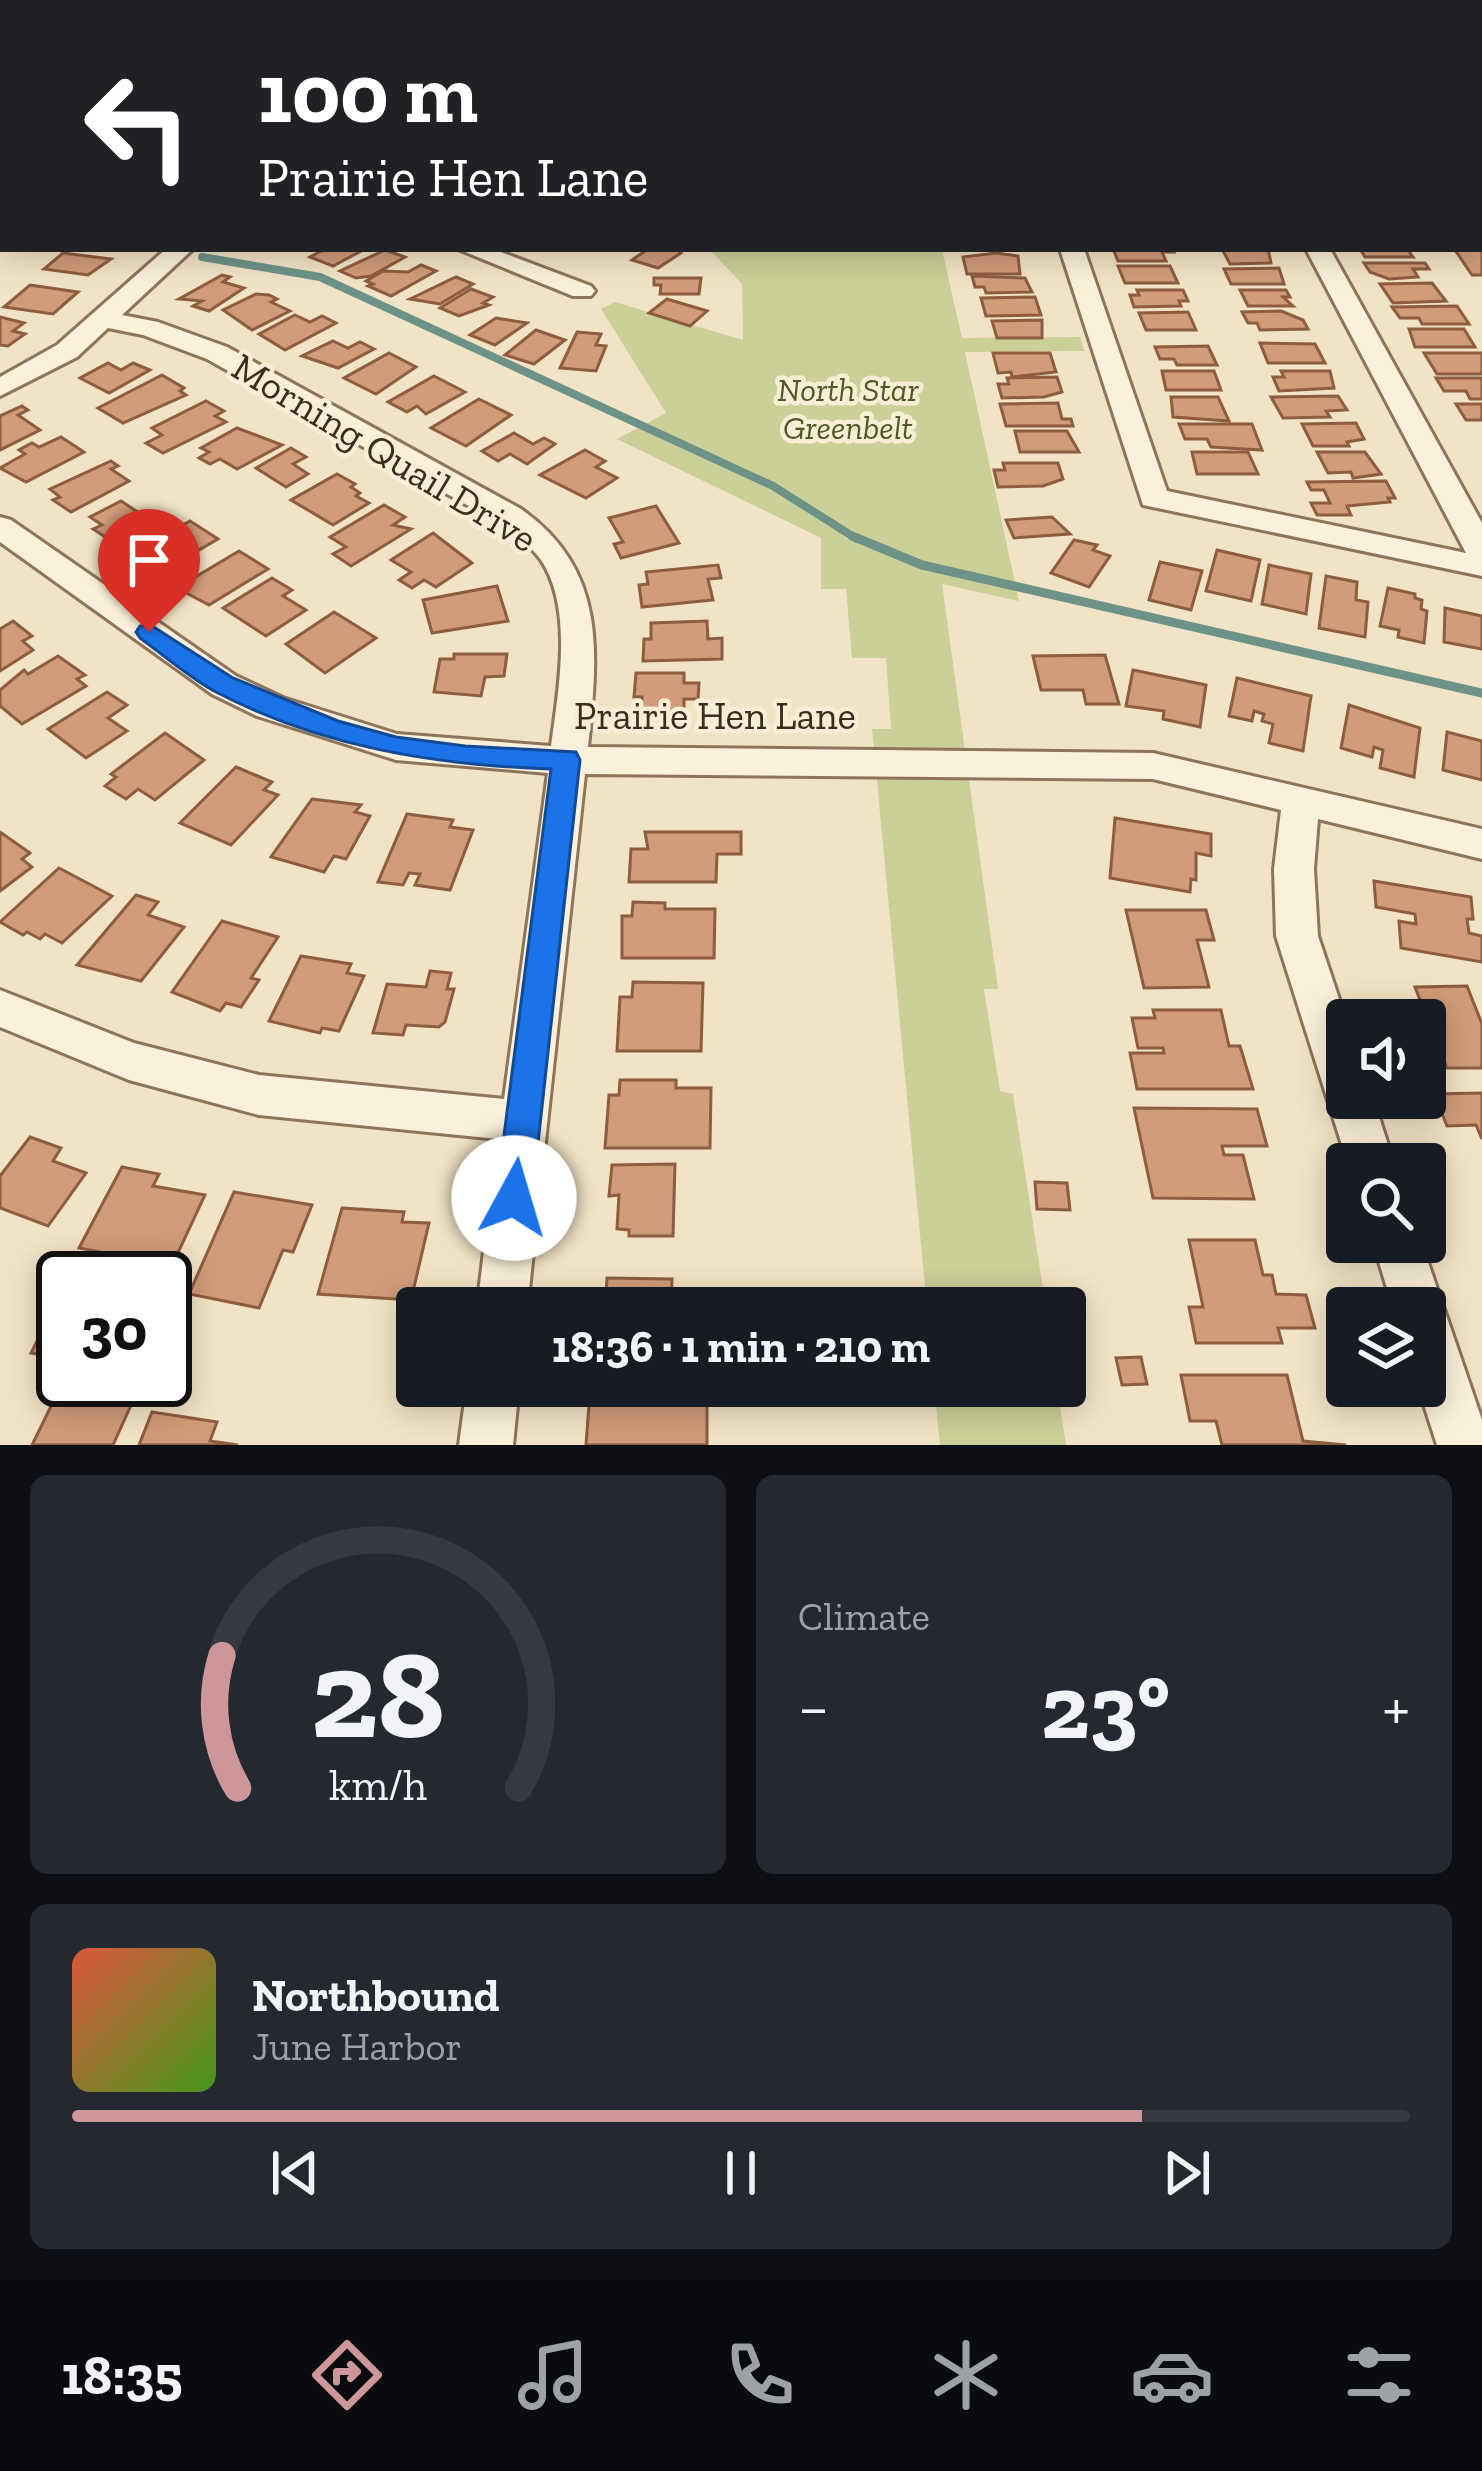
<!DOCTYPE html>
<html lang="en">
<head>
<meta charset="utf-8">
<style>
	body { margin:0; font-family:"Zilla Slab",serif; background:#242831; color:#f1f3f6; height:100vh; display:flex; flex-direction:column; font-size:45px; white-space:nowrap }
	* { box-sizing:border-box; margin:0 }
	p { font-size:39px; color:#9ea1a6 }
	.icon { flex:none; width:66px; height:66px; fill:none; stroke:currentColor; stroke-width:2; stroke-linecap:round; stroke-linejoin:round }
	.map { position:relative; height:1445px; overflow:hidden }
	.panel { display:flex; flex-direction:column; gap:30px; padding:30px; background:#0d0f14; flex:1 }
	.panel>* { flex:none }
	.top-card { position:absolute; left:0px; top:0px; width:1482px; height:252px; box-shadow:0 6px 30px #0003; background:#202124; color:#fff; overflow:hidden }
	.controls { position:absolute; left:1326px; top:999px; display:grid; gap:24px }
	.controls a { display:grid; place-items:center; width:120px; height:120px; border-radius:12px; background:#171b24; box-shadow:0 6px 30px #0003; font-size:60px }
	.speed { position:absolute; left:36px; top:1251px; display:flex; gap:24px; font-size:60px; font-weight:700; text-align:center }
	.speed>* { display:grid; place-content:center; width:156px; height:156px; border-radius:50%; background:#171b24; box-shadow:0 6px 30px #0003; line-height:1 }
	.speed .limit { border:6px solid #111; border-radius:18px; background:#fff; color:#111 }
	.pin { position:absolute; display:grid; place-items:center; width:102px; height:102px; color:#fff; margin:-123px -51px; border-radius:50% 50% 50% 0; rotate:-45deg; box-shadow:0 0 12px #0007 }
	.pin .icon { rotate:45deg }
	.me { position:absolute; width:132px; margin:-66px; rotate:6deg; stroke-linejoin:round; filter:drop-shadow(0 0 9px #0008) }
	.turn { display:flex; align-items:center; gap:42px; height:252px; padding:0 60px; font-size:54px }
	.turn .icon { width:156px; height:156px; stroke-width:2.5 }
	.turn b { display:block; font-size:84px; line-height:102px }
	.big { font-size:90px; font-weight:700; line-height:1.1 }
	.panel .card { flex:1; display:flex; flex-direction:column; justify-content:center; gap:18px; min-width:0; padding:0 42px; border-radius:18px; background:#242831 }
	.panel .dial { align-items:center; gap:0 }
	.dial svg { height:312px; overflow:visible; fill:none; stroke:#363941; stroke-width:7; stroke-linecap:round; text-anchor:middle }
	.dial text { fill:#f1f3f6; stroke:none }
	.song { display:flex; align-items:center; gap:36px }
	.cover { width:144px; height:144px; border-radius:18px; background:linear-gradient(135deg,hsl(10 70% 55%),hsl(100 70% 35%)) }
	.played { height:12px; border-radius:6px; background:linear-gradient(90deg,#cd979a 80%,#363941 80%) }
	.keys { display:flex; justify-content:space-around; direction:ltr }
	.heat { display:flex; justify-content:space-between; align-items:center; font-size:66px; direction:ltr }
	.panel .tiles { flex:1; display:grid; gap:30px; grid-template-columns:1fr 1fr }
	.card:last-child { grid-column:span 2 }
	.trip { position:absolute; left:396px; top:1287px; width:690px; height:120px; border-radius:12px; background:#171b24; box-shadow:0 6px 30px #0003; font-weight:700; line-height:120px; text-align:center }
	.tabs { display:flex; height:192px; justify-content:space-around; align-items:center; background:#090b0e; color:#9ea1a6 }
	.tabs .icon { width:84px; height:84px }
	.tabs .current { color:#cd979a }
	.tabs b { font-size:54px; color:#f1f3f6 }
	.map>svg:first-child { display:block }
</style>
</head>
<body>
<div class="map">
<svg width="1482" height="1445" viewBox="0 0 1482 1445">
	<rect width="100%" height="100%" fill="#f1e3c5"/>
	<g fill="#cbd098">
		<polygon points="709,249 942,249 962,338 1080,337 1084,351 965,352 1019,601 942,584 998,989 984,989 1000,1091 1013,1094 1046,1308 927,1308 872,729 891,729 886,658 852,658 846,589 821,589 821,538 617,439 666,413 601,309 615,302 743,340 742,284"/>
		<polygon points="934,1386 1057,1386 1066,1445 940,1445"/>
	</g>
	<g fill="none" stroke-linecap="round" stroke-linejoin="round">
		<polyline stroke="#6d9389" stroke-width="8" points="202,257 320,277 773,486 857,539"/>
		<polyline stroke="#6d9389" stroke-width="9" points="852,536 922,565 1482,693"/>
	</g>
	<g fill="#d19c79" stroke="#8e5c3e" stroke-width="3">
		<polygon points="325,249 365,249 333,266 310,257"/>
		<polygon points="648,249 677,249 681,253 658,268 632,260"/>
		<polygon points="1113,249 1173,249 1174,252 1162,252 1166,261 1118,261"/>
		<polygon points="1222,249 1268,249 1271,263 1230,264"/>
		<polygon points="1360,249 1407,249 1413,257 1365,257"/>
		<polygon points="385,250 405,257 371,276 356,278 340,271"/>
		<polygon points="1455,250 1482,250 1482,275 1472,275"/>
		<polygon points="63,253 111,259 88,275 44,269"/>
		<polygon points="996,253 1018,256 1020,274 967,274 963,257"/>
		<polygon points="1364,263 1425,263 1429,269 1413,269 1418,277 1389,279 1370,272"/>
		<polygon points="421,265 436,271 391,296 368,286 373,284 366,281 383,271 408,272"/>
		<polygon points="1118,266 1170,266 1178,283 1125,283"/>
		<polygon points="1279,268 1284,284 1231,284 1224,269"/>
		<polygon points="222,275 230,277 223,282 244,288 209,311 193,306 202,301 179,299"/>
		<polygon points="972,276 1025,278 1032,292 986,293 984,287 975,287"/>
		<polygon points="456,277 473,284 440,304 410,299"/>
		<polygon points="654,278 701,278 699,294 660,294 661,285 654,285"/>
		<polygon points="1432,283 1446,301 1393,303 1380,284"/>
		<polygon points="30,285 78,292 53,314 4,307"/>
		<polygon points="471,289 493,297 483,303 489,305 459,316 440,308"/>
		<polygon points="1137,290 1183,290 1188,301 1179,301 1181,306 1134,307 1130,295 1139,295"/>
		<polygon points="1240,290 1286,290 1290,297 1283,297 1293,306 1248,306"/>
		<polygon points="256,294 269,295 277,299 271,302 290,311 252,330 223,310"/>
		<polygon points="1035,297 1041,315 986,316 981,298"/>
		<polygon points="667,299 707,311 690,326 649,313"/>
		<polygon points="1457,306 1469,324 1422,324 1419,318 1400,318 1392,307"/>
		<polygon points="1281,311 1303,320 1308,329 1260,330 1257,323 1248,323 1242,312"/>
		<polygon points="1188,312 1196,330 1146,330 1139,313"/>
		<polygon points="295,315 310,322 322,316 336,323 285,350 259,334"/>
		<polygon points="0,317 24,323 13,331 25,334 8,346 0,345"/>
		<polygon points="496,318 527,323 495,345 470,335"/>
		<polygon points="1042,320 1042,338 997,338 992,321"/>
		<polygon points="1409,329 1464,329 1475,347 1415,347"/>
		<polygon points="536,330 565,340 534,364 505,355"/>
		<polygon points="577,332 601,334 596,345 606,346 596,371 560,368"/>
		<polygon points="333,341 348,348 360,342 374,349 338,368 302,356"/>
		<polygon points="1260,343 1315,344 1325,363 1268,363"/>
		<polygon points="1208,346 1217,365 1177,365 1174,359 1160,359 1155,347"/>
		<polygon points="389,353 416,367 376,394 344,378"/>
		<polygon points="993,353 1050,353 1056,372 1012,377 1011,372 998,373"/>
		<polygon points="1424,353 1482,353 1482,374 1437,374"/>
		<polygon points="108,363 121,370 133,363 150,370 109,393 80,378"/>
		<polygon points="1162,371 1214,371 1221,390 1166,390"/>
		<polygon points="1281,371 1330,371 1334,388 1279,391 1273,377 1284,377"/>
		<polygon points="162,375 184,388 180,391 186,395 123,423 98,408"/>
		<polygon points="434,376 465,392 426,414 417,406 407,412 388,402"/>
		<polygon points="1057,377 1062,392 1044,397 1002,398 998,384 1009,384 1007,378"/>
		<polygon points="1436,378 1482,378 1482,399 1470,399 1466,391 1444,391"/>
		<polygon points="1338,396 1347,410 1326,411 1330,417 1283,418 1271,397"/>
		<polygon points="1171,397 1218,397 1229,421 1173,417"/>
		<polygon points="479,399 511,415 466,446 431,428"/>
		<polygon points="206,401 224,411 215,416 226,422 163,453 146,443 162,435 152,428"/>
		<polygon points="1058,403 1062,419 1071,419 1073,426 1006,426 1000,404"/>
		<polygon points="1456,404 1482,404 1482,420 1466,420"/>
		<polygon points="22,406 28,410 18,415 40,430 0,450 0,416"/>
		<polygon points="1356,423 1364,439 1347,442 1349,446 1313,446 1302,424"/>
		<polygon points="1179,424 1252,424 1262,450 1211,447 1207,439 1185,439"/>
		<polygon points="237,428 282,445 237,469 220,459 210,464 199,458 209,452 201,448"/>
		<polygon points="1015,431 1067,431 1079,452 1020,452"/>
		<polygon points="514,433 533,444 544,438 555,444 527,464 510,454 498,461 482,451"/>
		<polygon points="61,437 84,452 26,482 0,468 25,454 19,450 32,443 39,447"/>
		<polygon points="291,448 306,457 293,464 308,474 286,487 256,468"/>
		<polygon points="585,450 605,461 596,467 617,478 586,498 540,475"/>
		<polygon points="1192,452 1248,452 1258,474 1197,474"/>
		<polygon points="1317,452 1365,452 1381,474 1353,478 1351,472 1328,473"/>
		<polygon points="111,461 118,466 111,469 129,481 71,512 53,500 60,497 50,489"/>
		<polygon points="1003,463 1058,463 1063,479 1043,486 998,487 994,470 1005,470"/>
		<polygon points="337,474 355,484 351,487 360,493 356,496 369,503 333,525 291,500"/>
		<polygon points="1386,481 1395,498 1388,498 1390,502 1347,506 1351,515 1317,515 1311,503 1330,503 1324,490 1311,490 1307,482"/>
		<polygon points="121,501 150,520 110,540 93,529 102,525 90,517"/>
		<polygon points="384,505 405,517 393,525 411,529 351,566 333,554 346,547 330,537"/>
		<polygon points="656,506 679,543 621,558 614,544 623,542 609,518"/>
		<polygon points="1052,517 1070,534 1014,538 1006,520"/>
		<polygon points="190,521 218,539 158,574 125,552 163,525 172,531"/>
		<polygon points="433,533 472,563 436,587 424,580 412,588 399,580 411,572 391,560"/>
		<polygon points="1074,540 1097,545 1093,550 1110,556 1089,587 1051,573"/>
		<polygon points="1217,550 1260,560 1251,601 1206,591"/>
		<polygon points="239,551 268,569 209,605 177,588"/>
		<polygon points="1160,562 1202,571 1191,610 1149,600"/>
		<polygon points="718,565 721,578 708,579 713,600 642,607 639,585 648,584 646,572"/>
		<polygon points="1269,565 1311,574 1306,614 1262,604"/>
		<polygon points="1326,576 1357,582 1356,600 1368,602 1365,637 1319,628"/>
		<polygon points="272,578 292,590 283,596 306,610 266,636 223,608"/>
		<polygon points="497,586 508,621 432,633 423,600"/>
		<polygon points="1388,588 1415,594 1415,598 1422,600 1421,609 1427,611 1424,643 1398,637 1399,630 1380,626"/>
		<polygon points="1445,608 1482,616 1482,649 1444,642"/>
		<polygon points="334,612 376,638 325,673 286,644"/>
		<polygon points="13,621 32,636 23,641 33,650 0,671 0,629"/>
		<polygon points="707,621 708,639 722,638 722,659 643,661 644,639 651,639 651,623"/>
		<polygon points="454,654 507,654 504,676 485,677 481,696 434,692 440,659 454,659"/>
		<polygon points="1105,655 1119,704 1086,704 1083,690 1041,690 1033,656"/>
		<polygon points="58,656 85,675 77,679 86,686 22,724 0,706 0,690 24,670 28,674"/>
		<polygon points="1133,670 1206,685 1200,727 1163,719 1164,711 1126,706"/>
		<polygon points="636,673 684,673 684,683 699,683 698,699 684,699 684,713 641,712 642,697 634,697"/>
		<polygon points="1237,678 1311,696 1303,751 1269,743 1273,724 1262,721 1264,714 1254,711 1252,721 1229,716"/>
		<polygon points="107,692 127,705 108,718 127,731 86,758 48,729"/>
		<polygon points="1349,705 1420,728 1414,777 1380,768 1383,750 1374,747 1372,757 1341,748"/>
		<polygon points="1447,732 1482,741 1482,780 1443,770"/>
		<polygon points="165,733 204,760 155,800 138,789 126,799 105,786 116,777 111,774"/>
		<polygon points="236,767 272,782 264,790 278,795 231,845 180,823"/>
		<polygon points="312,799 361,805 355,812 370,816 346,859 334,856 324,872 271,857"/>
		<polygon points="407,814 453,820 450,827 473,830 450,890 415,885 420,874 409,873 403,885 378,882"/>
		<polygon points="1115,818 1211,834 1211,856 1196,853 1196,880 1191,879 1190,892 1110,878"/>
		<polygon points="0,832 30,853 22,859 32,867 0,891"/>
		<polygon points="645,832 741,832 741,854 717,854 716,882 629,882 631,849 648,849"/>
		<polygon points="59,868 112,896 62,943 45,934 40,939 27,932 23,935 0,922"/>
		<polygon points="1374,881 1471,897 1473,919 1467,919 1469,933 1482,936 1482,962 1401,948 1399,921 1416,924 1415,914 1376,907"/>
		<polygon points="136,895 158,902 148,915 184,927 141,981 77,965"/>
		<polygon points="633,902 665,903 665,909 715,909 714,958 622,958 622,916 632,916"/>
		<polygon points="1126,910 1206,910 1214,940 1197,940 1209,987 1144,988"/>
		<polygon points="222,921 278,937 251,978 259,980 241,1007 226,1003 220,1011 172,992"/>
		<polygon points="301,956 351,964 347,973 364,976 339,1031 322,1028 320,1033 269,1021"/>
		<polygon points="430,971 451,973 447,989 454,989 445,1022 439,1027 406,1025 403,1035 373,1033 387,984 426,987"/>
		<polygon points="633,982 703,983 701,1051 617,1051 620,997 632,997"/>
		<polygon points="1467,986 1482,1024 1482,1068 1447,1068 1442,1055 1425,1055 1425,1023 1429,1023 1415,987"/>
		<polygon points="1153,1010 1221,1010 1229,1046 1240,1046 1253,1089 1137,1089 1130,1053 1164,1053 1163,1048 1138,1048 1132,1018 1155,1018"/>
		<polygon points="620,1080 676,1080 676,1088 711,1088 710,1148 605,1148 609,1095 619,1095"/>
		<polygon points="1482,1093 1482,1139 1476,1125 1447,1126 1434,1094"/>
		<polygon points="1134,1108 1257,1109 1267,1146 1222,1146 1224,1155 1243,1155 1254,1199 1153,1198"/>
		<polygon points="30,1137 61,1148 53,1161 86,1173 48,1226 0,1208 0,1176"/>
		<polygon points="675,1164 673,1236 629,1236 629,1230 617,1229 619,1195 609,1196 612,1165"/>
		<polygon points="122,1167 159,1174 153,1186 205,1195 169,1272 149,1268 145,1278 117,1278 127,1257 79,1248"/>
		<polygon points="1035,1182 1067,1183 1070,1210 1037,1209"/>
		<polygon points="234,1192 312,1205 293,1252 283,1250 259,1308 189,1294"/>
		<polygon points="342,1208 404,1212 402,1222 429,1223 411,1300 318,1294"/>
		<polygon points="1189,1240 1255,1240 1263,1275 1272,1275 1276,1294 1306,1295 1315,1328 1278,1328 1282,1343 1196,1343 1189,1307 1203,1307"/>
		<polygon points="607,1278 672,1279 671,1308 605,1308"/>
		<polygon points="44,1327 57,1330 45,1355 31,1353"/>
		<polygon points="1141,1357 1147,1384 1122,1385 1116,1358"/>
		<polygon points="1181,1375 1287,1375 1303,1441 1346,1445 1222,1445 1216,1421 1190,1421"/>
		<polygon points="59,1390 132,1403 113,1445 32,1445"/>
		<polygon points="707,1404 707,1445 586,1445 589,1405"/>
		<polygon points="152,1412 217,1422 210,1441 238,1445 139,1445"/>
	</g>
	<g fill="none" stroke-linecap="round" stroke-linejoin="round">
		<defs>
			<g id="service">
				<polygon points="21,0 33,0 30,3 18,3"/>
				<polygon points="72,0 84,0 81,3 69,3"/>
				<polygon points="647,0 669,0 675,3 653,3"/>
				<rect x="760" y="0" width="10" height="3"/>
				<polygon points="3,11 3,18 0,19 0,12"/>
				<polygon points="3,42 3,49 0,50 0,43"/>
			</g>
			<g id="minor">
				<polygon points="834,0 852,0 853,3 835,3"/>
				<polygon points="3,164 3,179 0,180 0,165"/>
				<path d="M166,249H193L122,315L158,322L227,347L521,509C607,570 598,652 588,747L1153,753L1482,829V859L1318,819L1314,869L1318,936L1347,1023V1098H1373L1394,1164H1348L1276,936L1274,869L1281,810L1153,779L585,774L527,1308H477L498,1139L259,1115L129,1080L0,1027V990L134,1043L259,1075L504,1099L548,773L396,760L257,716L212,694L0,542V517L11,520L236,676L283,698L397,734L551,746C558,692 574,609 541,560C530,545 514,534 499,523L207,359L143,335L108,328L77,357L0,396V377L57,345Z"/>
				<polygon points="458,249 493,249 591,286 595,291 591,296 573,296"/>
				<polygon points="1060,249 1084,249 1167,491 1466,553 1306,249 1330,249 1482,523 1482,576 1143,505"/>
				<polygon points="1373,1242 1421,1242 1482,1420 1482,1445 1437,1445 1418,1386 1425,1386 1425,1308 1393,1308"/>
				<polygon points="467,1386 519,1386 513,1445 459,1445"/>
			</g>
		</defs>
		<use href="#service" stroke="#8d745a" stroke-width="6"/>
		<use href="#minor" stroke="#8d745a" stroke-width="6"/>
		<use href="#service" fill="#fbf0d9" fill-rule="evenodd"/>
		<use href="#minor" fill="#fbf0d9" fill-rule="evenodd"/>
	</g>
	<path fill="#1a73e8" stroke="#114b97" stroke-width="3" d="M149,624L233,678L338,721L396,737L465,746L576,752L580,760L532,1198L527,1210L514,1215L501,1210L496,1198L551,769C434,765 322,747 216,692C190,678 165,656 140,638L136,632L140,626Z"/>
	<g text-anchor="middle" stroke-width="9" stroke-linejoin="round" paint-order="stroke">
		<g font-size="33" font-style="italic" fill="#4e5a24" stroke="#f8edd5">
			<text x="848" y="401">North Star<tspan x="848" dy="38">Greenbelt</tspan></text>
		</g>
		<g font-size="39" fill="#3c2c1e" stroke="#f8edd5">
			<text transform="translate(385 452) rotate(31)" y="14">Morning Quail Drive</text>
			<text x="715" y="729">Prairie Hen Lane</text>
		</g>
	</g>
</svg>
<div class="controls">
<a><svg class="icon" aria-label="sound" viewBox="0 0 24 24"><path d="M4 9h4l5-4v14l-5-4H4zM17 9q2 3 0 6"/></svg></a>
<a><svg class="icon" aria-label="search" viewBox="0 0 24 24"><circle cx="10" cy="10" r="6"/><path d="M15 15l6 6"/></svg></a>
<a><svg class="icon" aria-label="layers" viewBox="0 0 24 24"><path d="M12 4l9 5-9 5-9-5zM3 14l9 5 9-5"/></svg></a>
</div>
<div class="speed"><div class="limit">30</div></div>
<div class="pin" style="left:149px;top:632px;background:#d93025"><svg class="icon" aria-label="arrive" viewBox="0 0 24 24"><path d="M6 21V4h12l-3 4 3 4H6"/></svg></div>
<svg class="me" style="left:514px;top:1198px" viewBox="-20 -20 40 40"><circle r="19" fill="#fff"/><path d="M0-13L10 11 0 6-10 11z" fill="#1a73e8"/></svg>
<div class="trip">18:36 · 1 min · 210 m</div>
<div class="top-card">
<div class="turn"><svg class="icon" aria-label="left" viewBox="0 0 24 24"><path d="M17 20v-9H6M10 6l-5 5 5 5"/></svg><div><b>100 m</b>Prairie Hen Lane</div></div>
</div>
</div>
<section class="panel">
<div class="tiles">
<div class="card dial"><svg viewBox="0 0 100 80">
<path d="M14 69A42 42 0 1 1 86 69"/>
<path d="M14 69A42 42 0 0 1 10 35" stroke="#cd979a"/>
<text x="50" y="56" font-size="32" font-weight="700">28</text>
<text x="50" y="72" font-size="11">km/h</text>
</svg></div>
<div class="card"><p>Climate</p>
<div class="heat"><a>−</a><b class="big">23°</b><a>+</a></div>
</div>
<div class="card">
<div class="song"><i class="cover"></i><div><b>Northbound</b><p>June Harbor</p></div></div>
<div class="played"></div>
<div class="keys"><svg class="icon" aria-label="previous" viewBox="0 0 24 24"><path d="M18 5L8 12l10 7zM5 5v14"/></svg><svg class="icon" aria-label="pause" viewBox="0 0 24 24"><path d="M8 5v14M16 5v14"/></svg><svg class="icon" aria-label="next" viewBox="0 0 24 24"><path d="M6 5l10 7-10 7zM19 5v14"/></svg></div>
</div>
</div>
</section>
<nav class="tabs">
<b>18:35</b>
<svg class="icon current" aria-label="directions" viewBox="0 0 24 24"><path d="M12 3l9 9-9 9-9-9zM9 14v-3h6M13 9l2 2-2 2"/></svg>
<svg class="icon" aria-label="music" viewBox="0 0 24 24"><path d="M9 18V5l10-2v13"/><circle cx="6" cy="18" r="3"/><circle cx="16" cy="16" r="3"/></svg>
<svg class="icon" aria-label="phone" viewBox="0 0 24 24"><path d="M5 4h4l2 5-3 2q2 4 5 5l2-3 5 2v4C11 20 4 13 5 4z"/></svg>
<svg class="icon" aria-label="climate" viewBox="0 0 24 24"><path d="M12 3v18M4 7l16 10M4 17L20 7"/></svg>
<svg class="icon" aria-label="car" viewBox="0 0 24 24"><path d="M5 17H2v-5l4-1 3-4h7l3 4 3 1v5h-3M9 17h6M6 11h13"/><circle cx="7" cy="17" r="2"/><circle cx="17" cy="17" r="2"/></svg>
<svg class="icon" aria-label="filters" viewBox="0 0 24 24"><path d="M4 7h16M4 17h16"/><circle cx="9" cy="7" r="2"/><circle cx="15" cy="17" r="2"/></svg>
</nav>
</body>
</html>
